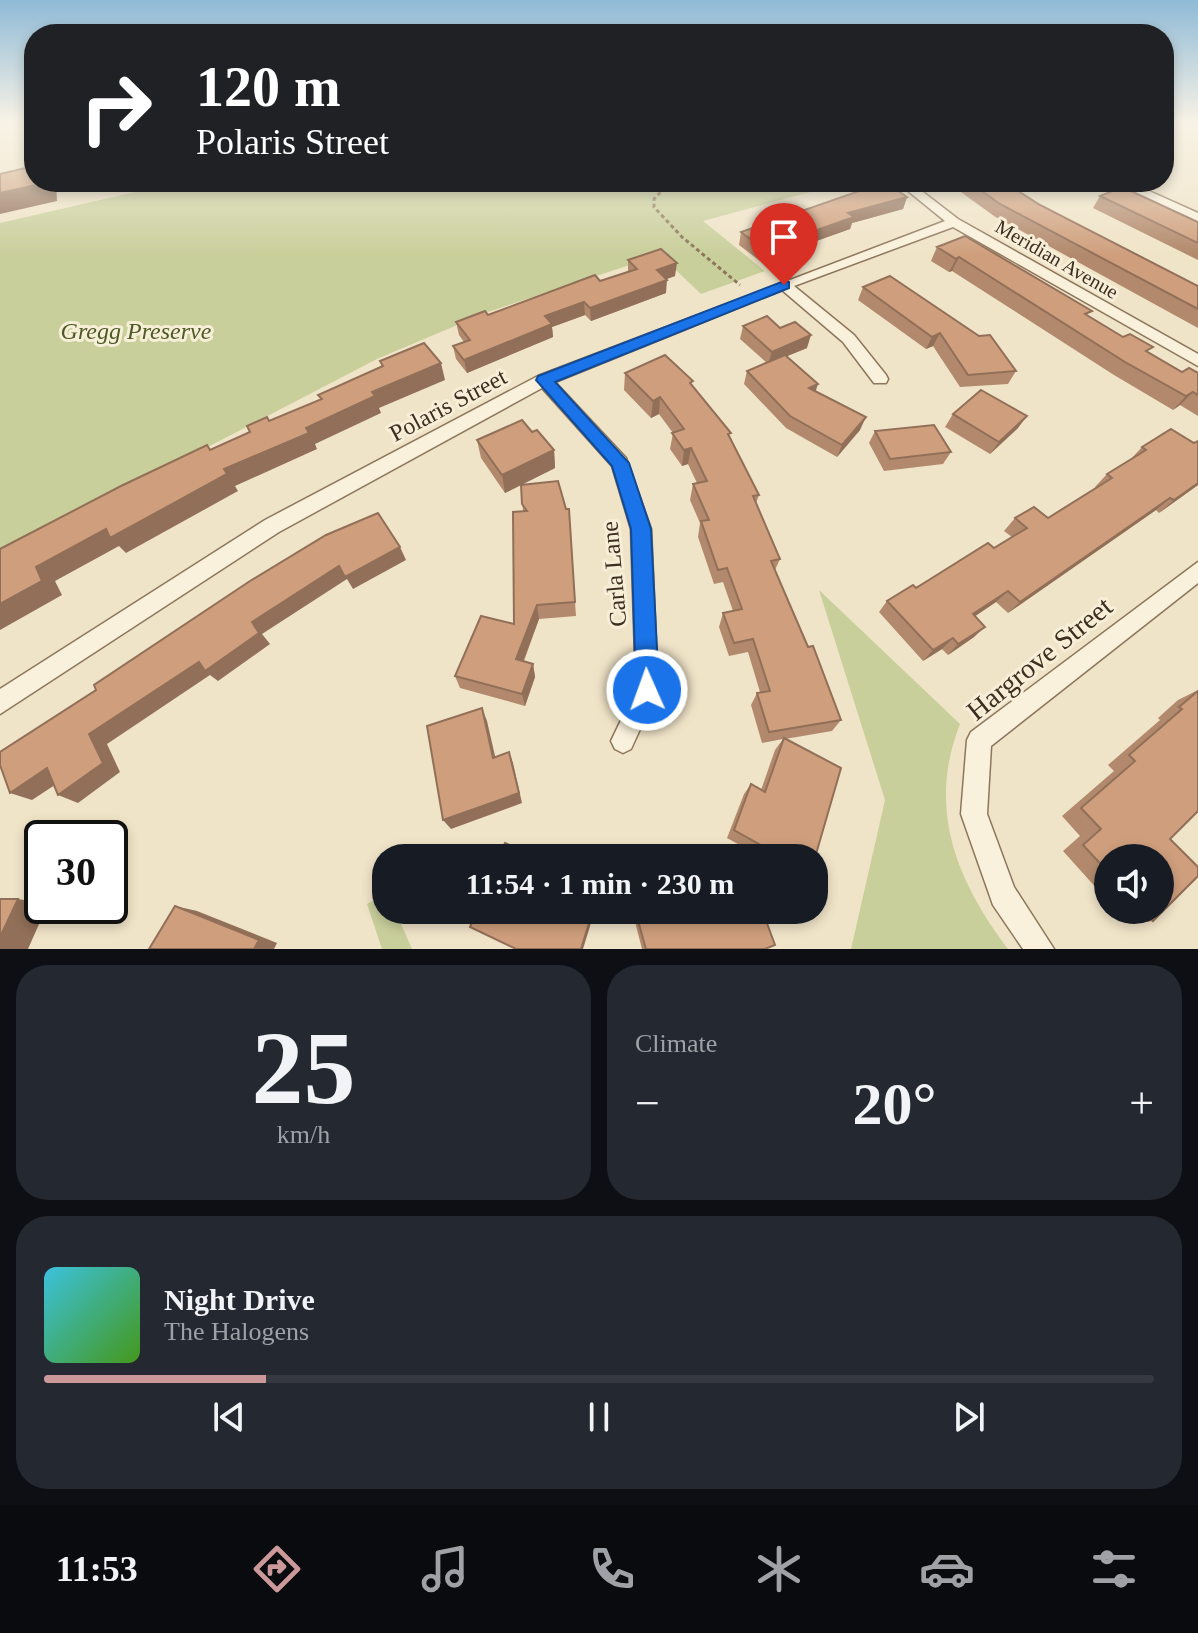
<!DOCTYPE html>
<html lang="en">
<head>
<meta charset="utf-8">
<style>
	body { margin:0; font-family:"Times New Roman",serif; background:#242831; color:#f1f3f6; height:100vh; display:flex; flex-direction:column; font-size:30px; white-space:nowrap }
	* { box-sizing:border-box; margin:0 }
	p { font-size:26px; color:#9ea1a6 }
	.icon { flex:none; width:44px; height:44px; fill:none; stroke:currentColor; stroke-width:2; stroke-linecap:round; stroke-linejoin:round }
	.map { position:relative; height:949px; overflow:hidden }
	.sheet { display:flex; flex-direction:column; gap:16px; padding:16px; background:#0d0f14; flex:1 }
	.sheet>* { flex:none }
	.hud { position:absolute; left:24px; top:24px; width:1150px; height:168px; border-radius:32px; box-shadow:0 4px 12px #0003; background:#202124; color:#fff; overflow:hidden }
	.fabs { position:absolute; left:1094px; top:844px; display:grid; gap:16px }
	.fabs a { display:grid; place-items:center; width:80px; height:80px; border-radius:50%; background:#171b24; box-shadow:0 4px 12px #0003; font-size:40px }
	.speed { position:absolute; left:24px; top:820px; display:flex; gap:16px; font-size:40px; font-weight:700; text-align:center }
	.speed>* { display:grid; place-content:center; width:104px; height:104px; border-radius:50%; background:#171b24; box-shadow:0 4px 12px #0003; line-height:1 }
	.speed .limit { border:4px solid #111; border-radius:12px; background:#fff; color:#111 }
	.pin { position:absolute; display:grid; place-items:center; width:68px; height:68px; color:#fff; margin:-82px -34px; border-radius:50% 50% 50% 0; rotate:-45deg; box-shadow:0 0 8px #0007 }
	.pin .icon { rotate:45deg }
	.me { position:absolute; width:88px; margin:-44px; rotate:358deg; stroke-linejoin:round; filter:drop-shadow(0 0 6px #0008) }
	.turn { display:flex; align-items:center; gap:28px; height:168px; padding:0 40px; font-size:36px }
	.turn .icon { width:104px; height:104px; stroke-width:2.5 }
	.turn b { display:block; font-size:56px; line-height:68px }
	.big { font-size:60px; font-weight:600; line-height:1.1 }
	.sheet .tile { flex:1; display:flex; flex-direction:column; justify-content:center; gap:12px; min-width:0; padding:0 28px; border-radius:32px; background:#242831 }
	.sheet .dial { align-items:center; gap:0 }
	.dial b { font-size:104px; line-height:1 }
	.song { display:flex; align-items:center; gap:24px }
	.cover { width:96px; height:96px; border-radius:12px; background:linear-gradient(135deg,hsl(190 70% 55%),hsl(100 70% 35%)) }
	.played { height:8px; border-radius:4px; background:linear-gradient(90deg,#cc999b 20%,#363941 20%) }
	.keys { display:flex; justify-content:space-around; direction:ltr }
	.heat { display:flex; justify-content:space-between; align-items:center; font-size:44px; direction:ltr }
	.sheet .tiles { flex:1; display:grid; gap:16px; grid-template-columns:1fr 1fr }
	.tile:last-child { grid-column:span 2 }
	.trip { position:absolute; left:372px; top:844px; width:456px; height:80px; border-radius:32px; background:#171b24; box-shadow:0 4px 12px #0003; font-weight:600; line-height:80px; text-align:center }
	.tabs { display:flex; height:128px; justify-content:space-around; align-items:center; background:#090b0e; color:#9ea1a6 }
	.tabs .icon { width:56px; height:56px }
	.tabs .selected { color:#cc999b }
	.tabs b { font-size:36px; color:#f1f3f6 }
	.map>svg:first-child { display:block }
</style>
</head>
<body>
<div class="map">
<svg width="1198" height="949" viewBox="0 0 1198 949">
	<rect width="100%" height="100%" fill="#f0e4c8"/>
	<g fill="#c9cf9b">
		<polygon points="147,182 801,182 814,191 703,221 765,271 701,294 660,255 488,312 377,359 0,555 0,223 148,189"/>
		<path d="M819,590L960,724C927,808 956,880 1008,949H851L885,800Z"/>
		<polygon points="386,893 386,910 395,910 412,949 382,949 367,904"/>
	</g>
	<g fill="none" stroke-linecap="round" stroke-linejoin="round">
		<defs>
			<g id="minor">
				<polygon points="897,182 910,182 958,219 1198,354 1198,366 953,227 794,286 854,335 886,375 888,379 886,383 874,383 843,342 782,290 555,382 626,458 651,529 658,690 631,749 623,753 615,749 611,741 636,689 631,529 612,466 542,388 279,532 0,714 0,689 265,520 538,376 945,221"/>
				<polygon points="1114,182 1129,182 1198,213 1198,222"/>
				<polygon points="1198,562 1198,583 991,746 987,814 1014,887 1054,949 1023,949 993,905 961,814 967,740 971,732"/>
			</g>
		</defs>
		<use href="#minor" stroke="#8d765c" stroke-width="3"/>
		<polyline stroke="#8d765c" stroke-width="3" stroke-dasharray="4 3" stroke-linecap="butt" points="670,182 654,199 654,207 682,237 740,285"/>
		<use href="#minor" fill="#faf1dc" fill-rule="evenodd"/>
	</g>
	<g fill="#b2896c">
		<polygon points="947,182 1004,182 1040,205 1198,286 1198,328 994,216"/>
		<polygon points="1100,196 1198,222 1198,260 1093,208"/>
		<polygon points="907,197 903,209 852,223 850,229 760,261 739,245 741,232"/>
		<polygon points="937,247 1088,316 1182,372 1198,373 1198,416 1180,405 1173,410 1114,375 952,271 949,272 931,261"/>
		<polygon points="628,260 675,276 666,279 666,293 591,321 585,315 552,327 553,337 467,373 456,359 453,346 464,342 459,335 456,322 488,315 628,272"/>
		<polygon points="863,287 1016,371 1008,384 960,387 933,346 926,349 858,300"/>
		<polygon points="743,326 807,348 787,356 815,391 860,430 837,457 786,428 744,384 747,371 767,363 740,339"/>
		<polygon points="625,373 693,386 730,438 759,495 756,503 780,559 775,570 841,720 832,731 785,739 814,858 763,858 727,838 744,794 751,784 761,790 775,750 783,739 762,743 751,705 757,693 760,692 748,652 729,656 719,627 723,613 733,611 723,582 714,584 698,537 700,523 690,500 693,484 697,483 688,464 682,466 670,449 673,433 659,414 651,418 624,390"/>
		<polygon points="953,414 1018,428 990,454 945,427"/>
		<polygon points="875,431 951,452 943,464 884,471 869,443"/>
		<polygon points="532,432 554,450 555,468 505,493 481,458 477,440"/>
		<polygon points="1194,443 1198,485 1159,513 1156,510 1008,613 996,602 975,616 974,637 948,655 942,649 923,661 879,612 887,601 994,548 1012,537 1004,531 1015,518 1048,518 1096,488 1095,487 1107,474 1129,461 1142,447"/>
		<polygon points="521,485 575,602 576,616 539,619 524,661 533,664 535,677 525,706 460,688 455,676 514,624 523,511"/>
		<polygon points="1198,690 1198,811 1170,839 1198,867 1198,876 1153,921 1129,924 1116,910 1160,910 1160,858 1108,858 1108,901 1063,851 1080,836 1062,816 1114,771 1108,765 1160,720 1158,718 1178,700"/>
		<polygon points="632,910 762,910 765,949 642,949"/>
	</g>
	<g fill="#916f58">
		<polygon points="45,182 56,182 57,201 0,214 0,193"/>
		<polygon points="907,197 903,209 852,223 850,229 760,261 763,249 848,213"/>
		<polygon points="959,257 952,271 949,272 956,259"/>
		<polygon points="677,263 675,276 656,283 657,270"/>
		<polygon points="667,280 666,293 591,321 590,308"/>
		<polygon points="584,302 585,315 552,327 553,337 467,373 464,360 545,316"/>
		<polygon points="940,333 933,346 926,349 932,337"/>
		<polygon points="811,335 807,348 768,364 772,352"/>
		<polygon points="441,363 445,380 379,408 381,413 315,444 317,449 235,486 238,491 126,553 119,546 55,581 62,595 0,630 0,604 36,567 106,529 306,428 372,392"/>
		<polygon points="818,384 814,396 809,388"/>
		<polygon points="1193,392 1180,405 1173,410 1186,396"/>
		<polygon points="660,397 659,414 651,418 653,401"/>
		<polygon points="1027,416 1018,428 990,454 999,442"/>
		<polygon points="866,417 860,430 837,457 842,445"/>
		<polygon points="691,448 688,464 682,466 684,450"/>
		<polygon points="554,450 555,468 505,493 502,475"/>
		<polygon points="1198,483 1198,485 1159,513 1174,500"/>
		<polygon points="1170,498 1156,510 1008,613 1020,602"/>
		<polygon points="400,547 406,560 353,589 347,579 262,634 270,644 218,681 210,675 107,744 120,772 78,803 58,795 89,734 252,622 339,566"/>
		<polygon points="1008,591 996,602 962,625 973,614"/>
		<polygon points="537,605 539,619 519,672 516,659"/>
		<polygon points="985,627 974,637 948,655 958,644"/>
		<polygon points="953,638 942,649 923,661 933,650"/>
		<polygon points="533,664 535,677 525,706 522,694"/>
		<polygon points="482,708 487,721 498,769 493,758"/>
		<polygon points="509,752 513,763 522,803 451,829 443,820"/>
		<polygon points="47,768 67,777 32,800 10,793"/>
		<polygon points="18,899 42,903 42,906 47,906 28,949 0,949 0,937"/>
		<polygon points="175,906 197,911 277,943 274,949 254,949"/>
		<polygon points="593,910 595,910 583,949 581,949"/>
	</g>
	<g fill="#cf9f7d" stroke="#916f58" stroke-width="2">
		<polygon points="34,166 34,182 45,183 0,193 0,174"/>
		<polygon points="885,182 907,197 848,213 854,217 763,249 741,232"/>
		<polygon points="969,182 1004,182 1040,205 1198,286 1198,309 1000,204"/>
		<polygon points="1122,187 1198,222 1198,243 1100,196"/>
		<polygon points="965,236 1092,311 1085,314 1123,337 1130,334 1153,347 1146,351 1182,372 1189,368 1198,373 1198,395 1193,392 1186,396 1125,362 959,257 956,259 937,247"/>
		<polygon points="661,249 677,263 657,270 667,280 590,308 584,302 545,316 552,324 464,360 453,346 470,340 456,322 485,311 488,315 595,275 600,281 637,269 628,260"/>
		<polygon points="890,276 979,336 990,335 1016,371 968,375 940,333 932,337 863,287"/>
		<polygon points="767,316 780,328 795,322 811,335 772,352 743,326"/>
		<polygon points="424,343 441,363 372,392 375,396 306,428 309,433 224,469 227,474 110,538 106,529 36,567 42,581 0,604 0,549 121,486 207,445 210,450 250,432 247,426 267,417 269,421 322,399 318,395 383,366 380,361"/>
		<polygon points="665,355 693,381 690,383 731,433 728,434 759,495 753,496 780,559 771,561 808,647 813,646 841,720 769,732 757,693 770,691 753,639 734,643 723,613 742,609 727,568 718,570 701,521 709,520 693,484 707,481 691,448 684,450 672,433 684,429 660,397 653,401 625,373"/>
		<polygon points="785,355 818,384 809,388 866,417 842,445 790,416 747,371"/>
		<polygon points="981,390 1027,416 999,442 953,414"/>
		<polygon points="522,420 532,432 537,430 554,450 502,475 477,440"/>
		<polygon points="934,425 951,452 890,459 875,431"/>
		<polygon points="1171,429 1194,443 1198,441 1198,483 1174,500 1170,498 1020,602 1008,591 973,614 985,627 958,644 953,638 933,650 887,601 913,585 916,588 988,543 994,548 1027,528 1015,518 1034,507 1048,518 1112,478 1107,474 1146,450 1142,447"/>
		<polygon points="558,481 566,509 569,509 575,602 537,605 516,659 533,664 522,694 455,676 481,616 514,624 513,512 527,511 522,504 521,485"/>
		<polygon points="378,513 400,547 345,577 339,566 252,622 259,633 205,671 199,662 89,734 103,763 58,795 47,768 10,793 0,765 0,752 96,690 94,685 250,581 326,535"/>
		<polygon points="1198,691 1198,811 1170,839 1198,867 1198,876 1153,921 1143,910 1160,910 1160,858 1108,858 1108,872 1083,845 1101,829 1081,808 1135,761 1129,755 1182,709 1179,707"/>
		<polygon points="482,708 493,758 509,752 519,793 443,820 427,726"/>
		<polygon points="784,738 841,768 814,861 814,858 784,858 734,830 751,784 765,792"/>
		<polygon points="505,843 540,858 498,858"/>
		<polygon points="0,899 18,899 0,937"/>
		<polygon points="175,906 259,940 254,949 149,949"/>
		<polygon points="477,910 593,910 581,949 516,949 470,927"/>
		<polygon points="635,910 762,910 775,945 765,949 646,949"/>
	</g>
	<linearGradient id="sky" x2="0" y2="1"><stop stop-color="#8fbad6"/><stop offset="0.48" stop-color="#f8f3e6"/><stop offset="1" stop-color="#f8f3e6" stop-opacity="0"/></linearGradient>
	<rect width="1198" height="255" fill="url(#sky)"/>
	<polygon fill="#1a73e8" stroke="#114b97" stroke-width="2" points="784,281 789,282 789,288 555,382 629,463 651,529 659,690 656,698 647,702 639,698 636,690 631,529 612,466 536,380 538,376"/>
	<g text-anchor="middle" stroke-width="6" stroke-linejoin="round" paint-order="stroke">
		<g font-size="20" fill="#3d2e20" stroke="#f7eed8">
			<text transform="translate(1057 259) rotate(30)" y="7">Meridian Avenue</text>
		</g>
		<g font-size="24" font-style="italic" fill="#4d5a26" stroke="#f7eed8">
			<text x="136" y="339">Gregg Preserve</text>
		</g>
		<g font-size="24" fill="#3d2e20" stroke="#f7eed8">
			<text transform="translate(448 405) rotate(-28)" y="8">Polaris Street</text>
			<text transform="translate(614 574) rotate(-95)" y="8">Carla Lane</text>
		</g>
		<g font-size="28" fill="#3d2e20" stroke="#f7eed8">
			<text transform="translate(1039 658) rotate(-39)" y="10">Hargrove Street</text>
		</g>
	</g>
</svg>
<div class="fabs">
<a><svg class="icon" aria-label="sound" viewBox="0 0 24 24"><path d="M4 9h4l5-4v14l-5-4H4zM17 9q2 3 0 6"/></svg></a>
</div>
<div class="speed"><div class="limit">30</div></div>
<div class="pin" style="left:784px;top:285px;background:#d93025"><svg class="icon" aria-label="arrive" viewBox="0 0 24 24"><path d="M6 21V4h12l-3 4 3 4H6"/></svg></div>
<svg class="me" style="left:647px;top:690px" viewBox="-20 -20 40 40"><circle r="17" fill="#1a73e8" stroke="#fff" stroke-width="3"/><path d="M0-11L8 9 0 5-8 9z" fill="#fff"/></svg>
<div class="trip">11:54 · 1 min · 230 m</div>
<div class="hud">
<div class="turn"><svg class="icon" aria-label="right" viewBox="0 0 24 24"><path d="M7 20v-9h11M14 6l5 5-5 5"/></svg><div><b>120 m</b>Polaris Street</div></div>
</div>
</div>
<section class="sheet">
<div class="tiles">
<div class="tile dial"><b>25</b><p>km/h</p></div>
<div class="tile"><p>Climate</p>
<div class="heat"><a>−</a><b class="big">20°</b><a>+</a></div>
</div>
<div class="tile">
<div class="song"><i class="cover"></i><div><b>Night Drive</b><p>The Halogens</p></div></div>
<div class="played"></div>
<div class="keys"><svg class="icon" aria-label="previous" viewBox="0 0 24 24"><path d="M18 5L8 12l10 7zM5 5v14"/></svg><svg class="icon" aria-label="pause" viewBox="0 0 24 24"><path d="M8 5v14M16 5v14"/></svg><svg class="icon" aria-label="next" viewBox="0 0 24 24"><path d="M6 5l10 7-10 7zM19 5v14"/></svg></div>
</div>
</div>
</section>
<nav class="tabs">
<b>11:53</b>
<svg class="icon selected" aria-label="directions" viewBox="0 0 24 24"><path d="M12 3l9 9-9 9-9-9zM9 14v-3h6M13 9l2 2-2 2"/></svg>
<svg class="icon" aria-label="music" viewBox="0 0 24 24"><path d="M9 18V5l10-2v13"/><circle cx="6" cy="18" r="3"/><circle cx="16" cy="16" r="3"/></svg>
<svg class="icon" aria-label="phone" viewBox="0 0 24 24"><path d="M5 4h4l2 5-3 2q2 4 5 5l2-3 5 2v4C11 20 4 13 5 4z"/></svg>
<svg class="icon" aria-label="climate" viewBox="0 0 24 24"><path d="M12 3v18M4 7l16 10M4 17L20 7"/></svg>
<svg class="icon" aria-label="car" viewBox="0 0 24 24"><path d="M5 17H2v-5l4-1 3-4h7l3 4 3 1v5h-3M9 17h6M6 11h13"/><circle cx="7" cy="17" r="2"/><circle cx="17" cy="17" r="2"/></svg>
<svg class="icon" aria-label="filters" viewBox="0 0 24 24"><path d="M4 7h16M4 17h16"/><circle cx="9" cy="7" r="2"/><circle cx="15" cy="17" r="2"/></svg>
</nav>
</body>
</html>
